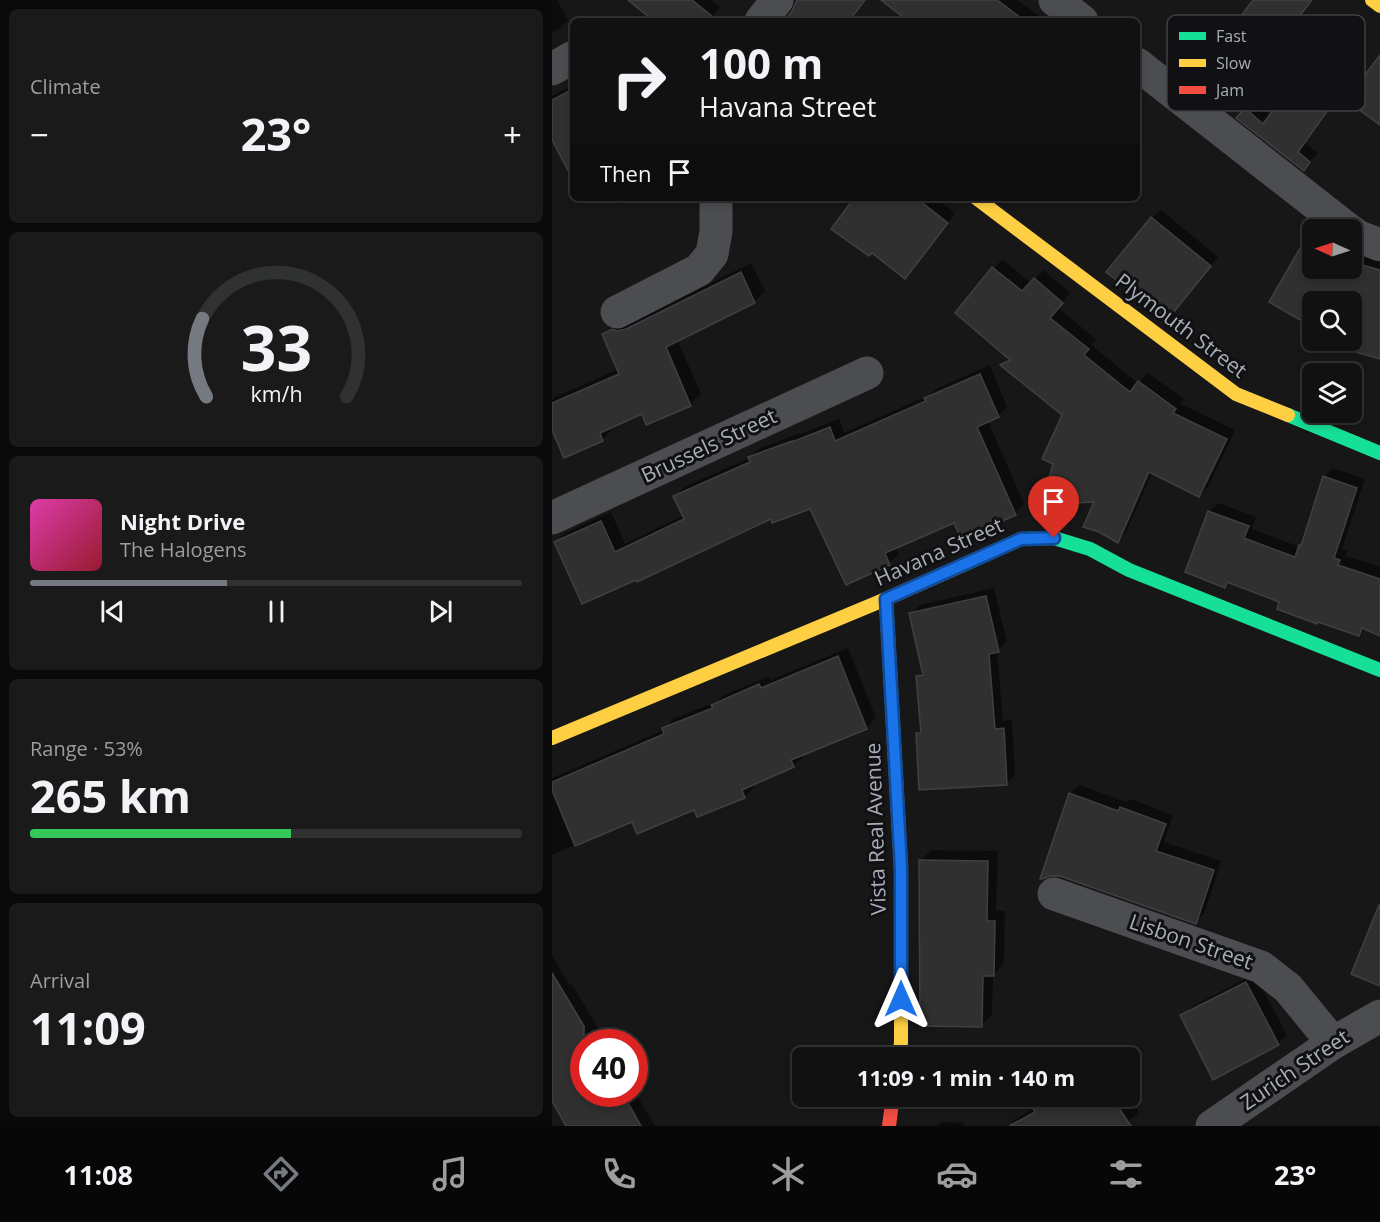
<!DOCTYPE html>
<html lang="en">
<head>
<meta charset="utf-8">
<style>
	body { margin:0; font-family:"Open Sans",sans-serif; background:#1a1a1a; color:#f1f3f6; height:100vh; display:flex; flex-direction:column; font-size:22px; white-space:nowrap }
	* { box-sizing:border-box; margin:0 }
	p { font-size:20px; color:#9c9d9f }
	.icon { flex:none; width:33px; height:33px; fill:none; stroke:currentColor; stroke-width:2; stroke-linecap:round; stroke-linejoin:round }
	.map { position:relative; flex:1; overflow:hidden }
	.details { display:flex; flex-direction:column; gap:9px; padding:9px; background:#090909; width:552px }
	.details>* { flex:none }
	.hud { position:absolute; left:18px; top:18px; width:570px; height:183px; border-radius:9px; box-shadow:0 3px 9px #0003,0 0 0 2px #303131; background:#111; color:#f1f3f6; overflow:hidden }
	.needle { width:39px; rotate:273deg }
	.tools { position:absolute; left:750px; top:219px; display:grid; gap:12px }
	.tools a { display:grid; place-items:center; width:60px; height:60px; border-radius:9px; background:#111; box-shadow:0 3px 9px #0003,0 0 0 2px #303131; font-size:30px }
	.speed { position:absolute; left:18px; top:1029px; display:flex; gap:12px; font-size:30px; font-weight:700; text-align:center }
	.speed>* { display:grid; place-content:center; width:78px; height:78px; border-radius:50%; background:#111; box-shadow:0 3px 9px #0003,0 0 0 2px #303131; line-height:1 }
	.speed .limit { border:9px solid #d22; background:#fff; color:#111 }
	.pin { position:absolute; display:grid; place-items:center; width:51px; height:51px; color:#fff; margin:-62px -26px; border-radius:50% 50% 50% 0; rotate:-45deg; box-shadow:0 0 6px #0007 }
	.pin .icon { rotate:45deg }
	.me { position:absolute; width:66px; margin:-33px; rotate:0deg; stroke-linejoin:round; filter:drop-shadow(0 0 4px #0008) }
	.turn { display:flex; align-items:center; gap:21px; height:126px; padding:0 30px; font-size:27px }
	.turn .icon { width:78px; height:78px; stroke-width:2.5 }
	.turn b { display:block; font-size:42px; line-height:51px }
	.then { display:flex; align-items:center; height:57px; padding:0 30px; background:#0003; gap:12px; font-size:22px }
	.big { font-size:45px; font-weight:700; line-height:1.1 }
	.details .card { flex:1; display:flex; flex-direction:column; justify-content:center; gap:9px; min-width:0; padding:0 21px; border-radius:9px; background:#1a1a1a }
	.details .dial { align-items:center; gap:0 }
	.dial svg { height:156px; overflow:visible; fill:none; stroke:#303131; stroke-width:7; stroke-linecap:round; text-anchor:middle }
	.dial text { fill:#f1f3f6; stroke:none }
	.song { display:flex; align-items:center; gap:18px }
	.cover { width:72px; height:72px; border-radius:9px; background:linear-gradient(135deg,hsl(320 70% 55%),hsl(350 70% 35%)) }
	.played { height:6px; border-radius:3px; background:linear-gradient(90deg,#757980 40%,#303131 40%) }
	.keys { display:flex; justify-content:space-around; direction:ltr }
	.heat { display:flex; justify-content:space-between; align-items:center; font-size:33px; direction:ltr }
	.charge { height:9px; border-radius:4px; background:linear-gradient(90deg,#34c759 53%,#303131 0) }
	.trip { position:absolute; left:240px; top:1047px; width:348px; height:60px; border-radius:9px; background:#111; box-shadow:0 3px 9px #0003,0 0 0 2px #303131; font-weight:700; line-height:60px; text-align:center }
	.menu { display:flex; height:96px; justify-content:space-around; align-items:center; background:#070707; color:#9c9d9f }
	.menu .icon { width:42px; height:42px }
	.menu .current { color:#757980 }
	.menu b { font-size:27px; color:#f1f3f6 }
	main { display:flex; flex:1; min-height:0 }
	.map>svg:first-child { display:block }
</style>
</head>
<body>
<main>
<section class="details">
<div class="card"><p>Climate</p>
<div class="heat"><a>−</a><b class="big">23°</b><a>+</a></div>
</div>
<div class="card dial"><svg viewBox="0 0 100 80">
<path d="M14 69A42 42 0 1 1 86 69"/>
<path d="M14 69A42 42 0 0 1 12 29" stroke="#757980"/>
<text x="50" y="56" font-size="32" font-weight="700">33</text>
<text x="50" y="72" font-size="11">km/h</text>
</svg></div>
<div class="card">
<div class="song"><i class="cover"></i><div><b>Night Drive</b><p>The Halogens</p></div></div>
<div class="played"></div>
<div class="keys"><svg class="icon" aria-label="previous" viewBox="0 0 24 24"><path d="M18 5L8 12l10 7zM5 5v14"/></svg><svg class="icon" aria-label="pause" viewBox="0 0 24 24"><path d="M8 5v14M16 5v14"/></svg><svg class="icon" aria-label="next" viewBox="0 0 24 24"><path d="M6 5l10 7-10 7zM19 5v14"/></svg></div>
</div>
<div class="card"><p>Range · 53%</p><b class="big">265 km</b><div class="charge"></div></div>
<div class="card"><p>Arrival</p><b class="big">11:09</b></div>
</section>
<div class="map">
<svg width="828" height="1126" viewBox="0 0 828 1126">
	<rect width="100%" height="100%" fill="#171717"/>
	<g fill="#0007">
		<polygon points="0,0 5,0 16,20 7,29 0,32"/>
		<polygon points="91,0 159,0 168,7 157,21 104,21"/>
		<polygon points="247,0 314,0 298,21 234,21"/>
		<polygon points="332,0 465,0 494,21 358,21"/>
		<polygon points="754,69 788,93 753,143 766,153 751,169 694,109 702,100 720,115 746,78"/>
		<polygon points="21,85 21,144 0,137 0,96"/>
		<polygon points="65,198 80,198 68,204"/>
		<polygon points="304,198 384,198 403,213 362,268 353,277"/>
		<polygon points="609,210 666,257 624,308 600,218"/>
		<polygon points="760,234 760,268 800,268 800,250 828,259 828,353 800,340 800,302 760,302 760,325 719,301 756,239"/>
		<polygon points="450,259 479,283 491,270 518,293 506,308 544,339 539,345 586,383 596,373 632,399 629,404 683,430 656,487 647,496 600,473 574,532 566,541 545,500 503,463 512,415 450,365 457,357 405,313"/>
		<polygon points="199,263 213,291 202,302 125,339 149,394 138,404 91,412 59,426 61,429 50,440 0,426 0,400 3,397 67,369 52,334 62,323 85,319"/>
		<polygon points="438,365 455,407 446,416 436,421 472,504 463,514 403,521 343,547 347,554 337,563 258,507 219,517 86,580 4,542 13,533 59,512 73,544 132,515 123,497 132,487 197,458 208,448 249,433 249,434 287,419 292,433 377,395 384,389"/>
		<polygon points="781,468 813,479 790,549 796,551 794,556 828,567 828,635 814,628 807,635 729,601 678,581 673,586 635,571 657,511 666,503 704,517 700,529 748,547 751,544 772,477"/>
		<polygon points="442,588 455,642 445,651 451,721 460,720 463,775 454,784 365,734 370,729 366,676 371,671 359,614 368,605"/>
		<polygon points="296,648 324,718 314,728 250,754 251,757 241,766 200,784 202,787 192,797 80,820 0,855 0,778 112,730 121,719 164,702 170,696 217,676 218,680"/>
		<polygon points="527,785 575,802 578,799 621,815 612,842 669,861 652,914 643,922 509,875 499,874 518,793"/>
		<polygon points="379,850 446,851 444,911 453,911 452,964 441,975 440,1015 430,1025 369,860"/>
		<polygon points="0,955 17,985 20,984 54,1042 58,1040 59,1042 32,1042 32,1094 82,1094 82,1091 103,1126 16,1126 0,1098"/>
		<polygon points="703,974 735,1035 726,1044 630,1016 639,1007"/>
		<polygon points="488,1096 577,1096 587,1112 571,1126 456,1126 464,1119 483,1108 480,1104"/>
		<polygon points="390,1122 412,1123 412,1126 385,1126"/>
	</g>
	<g fill="#303031" stroke="#3f4043" stroke-width="1.5">
		<polygon points="76,0 140,0 166,21 102,21"/>
		<polygon points="245,0 313,0 297,21 233,21 240,11"/>
		<polygon points="329,0 445,0 473,21 356,21"/>
		<polygon points="701,0 760,0 719,53 683,24"/>
		<polygon points="828,55 828,125 794,100"/>
		<polygon points="744,77 781,103 746,152 758,162 752,171 684,118 693,108 711,124"/>
		<polygon points="21,89 21,180 0,140 0,100"/>
		<polygon points="302,198 364,198 396,223 353,279 320,253 317,256 279,229"/>
		<polygon points="599,217 659,266 616,319 554,272"/>
		<polygon points="754,238 760,241 760,268 800,268 800,262 828,270 828,359 783,346 784,341 783,340 800,340 800,302 760,302 760,327 717,302"/>
		<polygon points="440,267 470,291 482,278 511,303 498,318 537,349 532,355 578,392 586,381 624,409 621,413 675,439 647,497 597,472 566,543 547,532 531,527 542,502 505,504 491,500 501,464 490,459 510,415 448,365 458,360 403,313"/>
		<polygon points="189,272 203,303 114,347 139,406 94,425 90,414 48,433 51,441 12,458 0,430 0,403 67,374 50,334 60,329 65,331 74,329"/>
		<polygon points="428,374 447,417 425,427 464,515 409,539 402,523 333,553 338,565 294,585 258,509 220,523 219,519 85,582 84,580 30,604 2,542 49,521 63,552 132,519 121,496 198,462 196,457 240,441 240,442 278,427 283,441 374,401 372,398"/>
		<polygon points="771,476 805,488 782,558 788,560 786,565 828,579 828,636 810,628 807,636 766,622 765,624 725,609 727,602 675,582 673,588 633,572 656,511 697,526 692,538 743,557 747,545 749,546"/>
		<polygon points="434,596 447,652 437,654 443,729 452,728 455,785 367,790 364,733 369,733 364,676 371,675 357,613"/>
		<polygon points="286,656 315,729 239,760 242,767 190,790 193,798 145,817 142,810 85,834 80,822 23,846 0,790 0,782 112,734 110,728 161,708 159,705 207,684 209,688"/>
		<polygon points="517,793 566,811 568,807 614,824 604,851 662,870 644,924 508,876 499,876 490,879 488,879"/>
		<polygon points="367,860 436,861 435,921 443,921 442,976 431,976 430,1027 368,1026"/>
		<polygon points="827,905 828,906 828,986 799,974"/>
		<polygon points="0,973 32,1026 32,1094 71,1094 89,1126 14,1126 0,1101"/>
		<polygon points="694,982 727,1045 661,1080 628,1015"/>
		<polygon points="490,1096 559,1096 579,1126 457,1126 483,1112 478,1104"/>
	</g>
	<g fill="none" stroke-linecap="round" stroke-linejoin="round">
		<g stroke="#4b4d50" stroke-width="33">
			<polyline points="503,0 530,21"/>
			<polyline points="209,21 225,0"/>
			<polyline points="585,64 797,230"/>
			<polyline points="0,69 21,57"/>
			<polyline points="800,232 805,236 828,245"/>
			<polyline points="65,312 147,270 160,254 164,231 164,198"/>
			<polyline points="0,518 315,373"/>
			<polyline points="502,894 709,967 736,988 781,1043"/>
			<polyline points="660,1126 781,1043 828,1016"/>
		</g>
		<g stroke="#16e098" stroke-width="14">
			<polyline points="736,415 828,453"/>
			<polyline points="411,565 469,539 502,538 538,549 577,570 828,670"/>
		</g>
		<g stroke="#ffcf43" stroke-width="14">
			<polyline points="820,0 828,6"/>
			<polyline points="424,198 684,394 736,415"/>
			<polyline points="334,599 349,868 349,1043 346,1058"/>
			<polyline points="0,738 334,599 411,565"/>
		</g>
		<polyline stroke="#f24e42" stroke-width="14" points="337,1126 341,1096"/>
	</g>
	<g fill="none" stroke-linecap="round" stroke-linejoin="round">
		<defs>
			<polyline id="route" points="349,999 349,868 334,599 469,539 502,538"/>
		</defs>
		<use href="#route" stroke="#114b97" stroke-width="15"/>
		<use href="#route" stroke="#1a73e8" stroke-width="10"/>
	</g>
	<g text-anchor="middle" stroke-width="6" stroke-linejoin="round" paint-order="stroke">
		<g font-size="21" fill="#a8aeb8" stroke="#111113">
			<text transform="translate(629 326) rotate(37)" y="7">Plymouth Street</text>
			<text transform="translate(157 446) rotate(-25)" y="7">Brussels Street</text>
			<text transform="translate(387 552) rotate(-24)" y="7">Havana Street</text>
			<text transform="translate(324 829) rotate(-92)" y="7">Vista Real Avenue</text>
			<text transform="translate(639 942) rotate(19)" y="7">Lisbon Street</text>
			<text transform="translate(743 1070) rotate(-34)" y="7">Zurich Street</text>
		</g>
	</g>
	<rect x="615" y="15" width="198" height="96" rx="9" fill="#111113" stroke="#3e4045" stroke-width="1.5"/>
	<rect x="627" y="32" width="27" height="8" fill="#16e098"/>
	<rect x="627" y="59" width="27" height="8" fill="#ffcf43"/>
	<rect x="627" y="86" width="27" height="8" fill="#f24e42"/>
	<g font-size="16" fill="#a8aeb8">
		<text x="664" y="42">Fast</text>
		<text x="664" y="69">Slow</text>
		<text x="664" y="96">Jam</text>
	</g>
</svg>
<div class="tools">
<a><svg class="needle" viewBox="-14 -14 28 28"><path d="M0-13l5 13h-10z" fill="#e53935"/><path d="M0 13l5-13h-10z" fill="#9c9d9f"/></svg></a>
<a><svg class="icon" aria-label="search" viewBox="0 0 24 24"><circle cx="10" cy="10" r="6"/><path d="M15 15l6 6"/></svg></a>
<a><svg class="icon" aria-label="layers" viewBox="0 0 24 24"><path d="M12 4l9 5-9 5-9-5zM3 14l9 5 9-5"/></svg></a>
</div>
<div class="speed"><div class="limit">40</div></div>
<div class="pin" style="left:502px;top:538px;background:#d93025"><svg class="icon" aria-label="arrive" viewBox="0 0 24 24"><path d="M6 21V4h12l-3 4 3 4H6"/></svg></div>
<svg class="me" style="left:349px;top:999px" viewBox="-20 -20 40 40"><path d="M0-17L14 15 0 8-14 15z" fill="#1a73e8" stroke="#fff" stroke-width="4"/></svg>
<div class="trip">11:09 · 1 min · 140 m</div>
<div class="hud">
<div class="turn"><svg class="icon" aria-label="right" viewBox="0 0 24 24"><path d="M7 20v-9h11M14 6l5 5-5 5"/></svg><div><b>100 m</b>Havana Street</div></div>
<div class="then">Then<svg class="icon" aria-label="arrive" viewBox="0 0 24 24"><path d="M6 21V4h12l-3 4 3 4H6"/></svg></div>
</div>
</div>
</main>
<nav class="menu">
<b>11:08</b>
<svg class="icon current" aria-label="directions" viewBox="0 0 24 24"><path d="M12 3l9 9-9 9-9-9zM9 14v-3h6M13 9l2 2-2 2"/></svg>
<svg class="icon" aria-label="music" viewBox="0 0 24 24"><path d="M9 18V5l10-2v13"/><circle cx="6" cy="18" r="3"/><circle cx="16" cy="16" r="3"/></svg>
<svg class="icon" aria-label="phone" viewBox="0 0 24 24"><path d="M5 4h4l2 5-3 2q2 4 5 5l2-3 5 2v4C11 20 4 13 5 4z"/></svg>
<svg class="icon" aria-label="climate" viewBox="0 0 24 24"><path d="M12 3v18M4 7l16 10M4 17L20 7"/></svg>
<svg class="icon" aria-label="car" viewBox="0 0 24 24"><path d="M5 17H2v-5l4-1 3-4h7l3 4 3 1v5h-3M9 17h6M6 11h13"/><circle cx="7" cy="17" r="2"/><circle cx="17" cy="17" r="2"/></svg>
<svg class="icon" aria-label="filters" viewBox="0 0 24 24"><path d="M4 7h16M4 17h16"/><circle cx="9" cy="7" r="2"/><circle cx="15" cy="17" r="2"/></svg>
<b>23°</b>
</nav>
</body>
</html>
